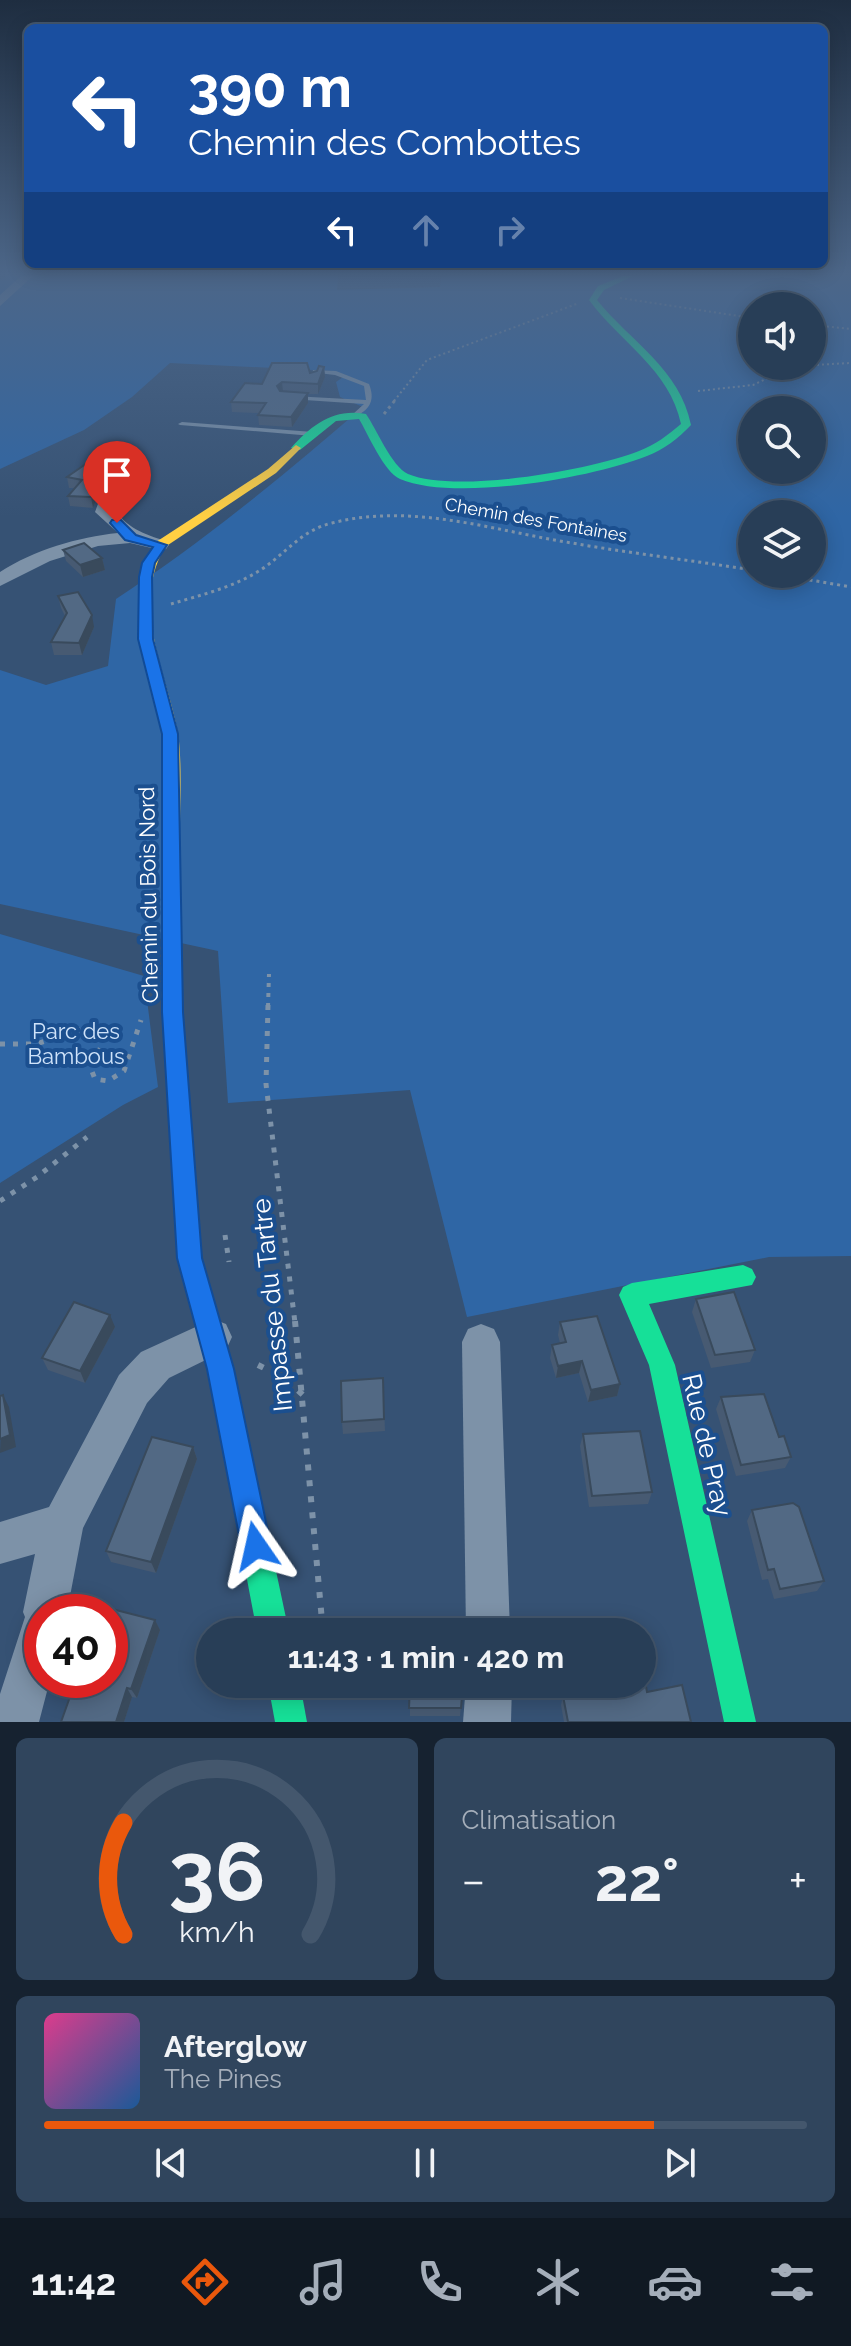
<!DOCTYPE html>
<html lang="fr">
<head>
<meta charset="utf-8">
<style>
	body { margin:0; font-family:Raleway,sans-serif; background:#30455d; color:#f1f3f6; height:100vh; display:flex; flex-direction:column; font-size:30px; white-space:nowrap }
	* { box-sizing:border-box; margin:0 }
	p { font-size:26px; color:#a5aeba }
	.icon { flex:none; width:44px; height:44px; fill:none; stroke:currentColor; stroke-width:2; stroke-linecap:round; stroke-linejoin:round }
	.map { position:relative; height:1722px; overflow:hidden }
	.details { display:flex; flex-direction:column; gap:16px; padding:16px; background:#162230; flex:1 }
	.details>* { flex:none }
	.hud { position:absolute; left:24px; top:24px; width:804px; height:244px; border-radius:12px; box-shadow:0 4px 20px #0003,0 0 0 2px #44576d; background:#1a4fa0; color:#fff; overflow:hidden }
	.fabs { position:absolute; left:738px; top:292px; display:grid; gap:16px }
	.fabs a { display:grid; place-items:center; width:88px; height:88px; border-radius:50%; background:#283e57; box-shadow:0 4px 20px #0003,0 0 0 2px #44576d; font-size:40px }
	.speed { position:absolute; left:24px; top:1594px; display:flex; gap:16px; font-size:40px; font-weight:700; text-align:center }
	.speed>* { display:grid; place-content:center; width:104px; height:104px; border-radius:50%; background:#283e57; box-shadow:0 4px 20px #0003,0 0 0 2px #44576d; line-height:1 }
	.speed .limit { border:12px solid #d22; background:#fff; color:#111 }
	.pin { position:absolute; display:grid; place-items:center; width:68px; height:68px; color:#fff; margin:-82px -34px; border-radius:50% 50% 50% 0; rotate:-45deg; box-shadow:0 0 8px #0007 }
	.pin .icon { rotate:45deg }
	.me { position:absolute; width:88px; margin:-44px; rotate:349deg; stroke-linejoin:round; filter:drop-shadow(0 0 6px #0008) }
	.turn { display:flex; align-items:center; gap:28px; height:168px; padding:0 32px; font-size:36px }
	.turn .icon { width:104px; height:104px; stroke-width:2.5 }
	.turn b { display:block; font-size:56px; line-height:68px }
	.lanes { display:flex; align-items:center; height:76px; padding:0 32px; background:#0003; justify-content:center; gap:40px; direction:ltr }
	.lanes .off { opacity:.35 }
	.big { font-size:60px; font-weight:700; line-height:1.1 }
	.details .tile { flex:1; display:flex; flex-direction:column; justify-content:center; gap:12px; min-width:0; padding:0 28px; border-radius:12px; background:#30455d }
	.details .dial { align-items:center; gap:0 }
	.dial svg { height:208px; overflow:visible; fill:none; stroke:#44576d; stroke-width:7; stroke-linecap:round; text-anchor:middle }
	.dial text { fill:#f1f3f6; stroke:none }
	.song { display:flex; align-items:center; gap:24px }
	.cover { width:96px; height:96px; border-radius:12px; background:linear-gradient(135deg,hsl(330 70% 55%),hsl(210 70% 35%)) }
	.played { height:8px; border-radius:4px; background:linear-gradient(90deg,#ea580c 80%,#44576d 80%) }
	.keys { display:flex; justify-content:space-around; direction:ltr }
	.heat { display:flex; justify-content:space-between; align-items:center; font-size:44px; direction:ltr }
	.details .tiles { flex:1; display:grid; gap:16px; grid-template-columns:1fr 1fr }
	.tile:last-child { grid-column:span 2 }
	.trip { position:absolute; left:196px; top:1618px; width:460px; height:80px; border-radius:40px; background:#283e57; box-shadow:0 4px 20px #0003,0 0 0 2px #44576d; font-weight:700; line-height:80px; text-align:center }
	.menu { display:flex; height:128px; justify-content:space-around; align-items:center; background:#101923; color:#a5aeba }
	.menu .icon { width:56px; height:56px }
	.menu .selected { color:#ea580c }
	.menu b { font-size:36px; color:#f1f3f6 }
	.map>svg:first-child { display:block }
</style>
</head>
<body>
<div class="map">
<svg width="851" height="1722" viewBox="0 0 851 1722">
	<rect width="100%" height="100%" fill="#365274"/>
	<g fill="#2f66a5" fill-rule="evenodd">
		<path d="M6,276H338L337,290L440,287L441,277L452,276H851V1256L769,1257L467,1317L410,1090L228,1103L218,951L0,904V670L46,685L108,666L116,599C203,542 284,475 363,407L340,397L336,382L346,375L333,371L170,363L132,397L84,430L0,469V280ZM752,306H812V366H752ZM752,410H812V470H752ZM752,514H812V574H752Z"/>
		<polygon points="0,934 144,976 158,1087 123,1105 0,1183"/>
	</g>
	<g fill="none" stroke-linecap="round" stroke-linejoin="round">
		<g stroke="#7d92a8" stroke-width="2" stroke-dasharray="2 3" stroke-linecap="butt">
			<polyline points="620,298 752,318"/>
			<polyline points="812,325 851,329"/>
			<polyline points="812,365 851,363"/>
			<polyline points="698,391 753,385 785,370 807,366"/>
			<polyline points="394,401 427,360 579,303"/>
		</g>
		<g stroke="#7d92a8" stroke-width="3" stroke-dasharray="3 4" stroke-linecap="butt">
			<polyline points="384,414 396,399"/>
			<polyline points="775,574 851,587"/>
			<path d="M171,604C201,595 235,587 262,569C286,553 302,530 332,523C411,503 488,529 566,542C628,553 690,560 752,570"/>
		</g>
		<polyline stroke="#7d92a8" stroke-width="4" stroke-dasharray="4 6" stroke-linecap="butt" points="268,1007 269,974"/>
		<g stroke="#7d92a8" stroke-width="5" stroke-dasharray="5 8" stroke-linecap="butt">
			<polyline points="268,1005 266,1084 295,1323"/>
			<polyline points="0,1044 36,1044 97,1024 104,1027 104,1040 91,1069 95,1079 108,1081 124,1071 141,1020"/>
			<polyline points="0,1201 37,1177 87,1137"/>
			<polyline points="225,1235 229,1262"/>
		</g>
		<g stroke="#7d92a8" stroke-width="6" stroke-dasharray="6 10" stroke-linecap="butt">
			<polyline points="295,1321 323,1632"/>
			<polyline points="258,1365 284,1378 303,1395"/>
		</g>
		<g fill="#7d92a8" fill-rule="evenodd">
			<path d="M313,370L336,371L369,384C375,399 371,409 356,416L353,414L364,404L290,399V397L292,396L366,400L364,386L335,375L318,373L315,380H311Z"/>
			<polygon points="182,422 313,432 317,434 313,436 180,425 178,424"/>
		</g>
		<g fill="#7d92a8" fill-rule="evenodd">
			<polygon points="21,276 33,276 0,306 0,295"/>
			<path d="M105,500L111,501C120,525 142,534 166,541L169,545L166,549L160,550L130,543L98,546L50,561L0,586V572C34,550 78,537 118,533L95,512L99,501Z"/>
			<polygon points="213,1319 226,1324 232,1337 226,1350 169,1378 147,1403 83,1528 67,1612 42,1612 42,1680 50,1680 39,1722 0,1722 0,1694 25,1617 23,1612 35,1554 0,1564 0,1522 49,1507 119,1375 141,1352"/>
			<polygon points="481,1324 494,1329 500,1342 510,1632 466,1632 462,1342 468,1329"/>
			<polygon points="466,1684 512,1684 511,1722 463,1722"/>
		</g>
		<g fill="#16e098" fill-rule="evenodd">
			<path d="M623,276H633L604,290L597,300C631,342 680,369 691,425C679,438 663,450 647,456C592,478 454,502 400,479C384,472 368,434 359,419L336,421L300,450L291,448C312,425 333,408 366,414C376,428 392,467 408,474C455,494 592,470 639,451C655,445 668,435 681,424C670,370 620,342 589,300L598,286Z"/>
			<polygon points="171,850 180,856 183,1012 201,1258 233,1369 289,1632 257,1632 207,1369 177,1258 163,1012 162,856"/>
			<polygon points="743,1265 752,1269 756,1277 752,1285 649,1304 675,1365 756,1722 724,1722 649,1365 619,1295 623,1287 632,1283"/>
			<polygon points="268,1684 300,1684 307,1722 275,1722"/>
		</g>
		<path fill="#ffcf43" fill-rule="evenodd" d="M296,445L301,448L276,473L165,547C130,606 167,673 178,733C183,767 179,820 180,856L171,862L165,860L162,856V734L138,639L139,577L143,563L156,542L268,469Z"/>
	</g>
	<g fill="#475a72">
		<polygon points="324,367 325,377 318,394 308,394 308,403 292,427 259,425 258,415 259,413 232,412 231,402 262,384 317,371"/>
		<polygon points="117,464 119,475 104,497 96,500 93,508 70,506 68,496 74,488 69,488 67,477"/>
		<polygon points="63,550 102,558 105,570 83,577 66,561"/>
		<polygon points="58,596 94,627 82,655 54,655 51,642 65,616 61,608"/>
		<polygon points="696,1299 755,1350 750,1362 711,1368 692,1312"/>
		<polygon points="560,1322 620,1384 617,1396 588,1402 579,1373 556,1378 550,1358 552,1345 560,1343 558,1335"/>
		<polygon points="115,1327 85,1383 48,1370 42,1358"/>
		<polygon points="383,1378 385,1431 343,1434 342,1422"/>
		<polygon points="721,1397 779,1437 791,1457 785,1468 736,1476 716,1409"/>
		<polygon points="583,1434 652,1492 648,1504 589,1507 580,1446"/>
		<polygon points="193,1447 197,1459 156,1573 111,1562 106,1551"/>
		<polygon points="752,1510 824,1581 817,1591 774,1599 768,1579 762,1580 747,1521"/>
		<polygon points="155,1620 160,1630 137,1698 132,1697 124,1722 61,1722 110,1680"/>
		<polygon points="410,1684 463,1684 460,1716 410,1716"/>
		<polygon points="647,1692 691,1722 564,1722 561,1705 563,1696"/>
	</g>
	<g fill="#394a5c">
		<polygon points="324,367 325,377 318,394 318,384"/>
		<polygon points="282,382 283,392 278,396 277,386"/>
		<polygon points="308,393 308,403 292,427 291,417"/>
		<polygon points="117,464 119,475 104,497 96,500 93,508 91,497 94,489"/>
		<polygon points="102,558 105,570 83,577 80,565"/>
		<polygon points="92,615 94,627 82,655 79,643"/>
		<polygon points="110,1315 115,1327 85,1383 80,1371"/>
		<polygon points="582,1361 579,1373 556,1378 558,1366"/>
		<polygon points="620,1384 617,1396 588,1402 591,1390"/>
		<polygon points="3,1395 9,1407 16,1447 0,1453"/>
		<polygon points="193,1447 197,1459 156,1573 151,1562"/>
		<polygon points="155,1620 160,1630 137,1698 131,1689"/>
		<polygon points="127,1688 132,1697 124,1722 116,1722"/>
	</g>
	<g fill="#526984" stroke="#394a5c" stroke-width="2">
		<polygon points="272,363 307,363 310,373 317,371 319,366 324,367 318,384 282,382 277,386 280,391 308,393 291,417 258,415 266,403 231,402 245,383 262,384"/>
		<polygon points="90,461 117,464 102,487 94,489 91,497 68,496 82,480 67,477"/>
		<polygon points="84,543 102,558 80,565 63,550"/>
		<polygon points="78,592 92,615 79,643 51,642 67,613 58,596"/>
		<polygon points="734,1292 755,1350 715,1355 696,1299"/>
		<polygon points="74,1302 110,1315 80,1371 42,1358"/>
		<polygon points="597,1316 620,1384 591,1390 582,1361 558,1366 552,1345 566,1342 560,1322"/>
		<polygon points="383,1378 384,1419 342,1422 341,1381"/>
		<polygon points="764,1394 779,1437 784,1436 791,1457 741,1465 721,1397"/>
		<polygon points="3,1395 10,1435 0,1439 0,1396"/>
		<polygon points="640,1431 652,1492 592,1496 583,1434"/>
		<polygon points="152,1437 193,1447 151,1562 106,1551"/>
		<polygon points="793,1503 799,1507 824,1581 780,1589 774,1569 768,1570 752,1510"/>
		<polygon points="108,1608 155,1620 131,1689 127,1688 116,1722 61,1722 76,1680 110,1680 110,1612 106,1612"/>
		<polygon points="642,1681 645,1681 647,1692 682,1685 691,1722 568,1722 563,1696 628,1684 642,1684"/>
		<polygon points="410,1684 463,1684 461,1708 409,1708"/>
	</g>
	<linearGradient id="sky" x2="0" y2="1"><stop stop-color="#1e2d40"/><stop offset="0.53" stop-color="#4c6688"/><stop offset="1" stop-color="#4c6688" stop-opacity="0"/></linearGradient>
	<rect width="851" height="517" fill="url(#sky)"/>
	<polygon fill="#1a73e8" stroke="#114b97" stroke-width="2" points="112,520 121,520 136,535 167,545 155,563 152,577 153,639 178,734 183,1012 202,1258 234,1369 271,1546 266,1556 256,1561 245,1556 241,1546 207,1369 177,1258 162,1012 162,734 138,639 139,577 142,563 153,547 125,540 110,523"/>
	<g text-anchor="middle" stroke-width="8" stroke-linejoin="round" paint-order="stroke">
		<g font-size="18" fill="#fff" stroke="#1b4f8f">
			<text transform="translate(536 520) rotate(10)" y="6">Chemin des Fontaines</text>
		</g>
		<g font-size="22" fill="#fff" stroke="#1b4f8f">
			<text transform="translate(148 895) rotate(-91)" y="8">Chemin du Bois Nord</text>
		</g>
		<g font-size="22" fill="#cfe3fa" stroke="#1b4f8f">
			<text x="76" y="1039">Parc des<tspan x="76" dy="25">Bambous</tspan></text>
		</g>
		<g font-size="26" fill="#fff" stroke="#1b4f8f">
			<text transform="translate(272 1305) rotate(-96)" y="9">Impasse du Tartre</text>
			<text transform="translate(707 1445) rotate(77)" y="9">Rue de Pray</text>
		</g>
	</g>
</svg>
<div class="fabs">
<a><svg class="icon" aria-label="sound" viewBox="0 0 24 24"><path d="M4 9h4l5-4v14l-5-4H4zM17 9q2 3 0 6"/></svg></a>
<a><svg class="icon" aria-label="search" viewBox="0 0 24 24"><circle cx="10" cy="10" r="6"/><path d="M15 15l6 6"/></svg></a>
<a><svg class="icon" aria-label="layers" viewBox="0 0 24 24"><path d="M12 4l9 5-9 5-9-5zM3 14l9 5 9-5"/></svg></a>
</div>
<div class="speed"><div class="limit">40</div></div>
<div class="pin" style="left:117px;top:523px;background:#d93025"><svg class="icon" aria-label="arrive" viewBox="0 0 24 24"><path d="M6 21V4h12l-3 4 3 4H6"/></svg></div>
<svg class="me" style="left:256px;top:1546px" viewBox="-20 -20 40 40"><path d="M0-17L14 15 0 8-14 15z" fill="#1a73e8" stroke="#fff" stroke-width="4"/></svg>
<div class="trip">11:43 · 1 min · 420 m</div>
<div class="hud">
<div class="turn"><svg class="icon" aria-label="left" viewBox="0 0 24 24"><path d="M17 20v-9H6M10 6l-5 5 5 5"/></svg><div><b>390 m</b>Chemin des Combottes</div></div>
<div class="lanes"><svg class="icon" aria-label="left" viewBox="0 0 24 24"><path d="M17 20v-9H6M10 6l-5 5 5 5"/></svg><svg class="icon off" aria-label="ahead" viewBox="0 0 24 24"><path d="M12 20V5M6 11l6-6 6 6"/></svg><svg class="icon off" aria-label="right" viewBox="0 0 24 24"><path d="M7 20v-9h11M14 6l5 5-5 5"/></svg></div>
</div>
</div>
<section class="details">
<div class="tiles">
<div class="tile dial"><svg viewBox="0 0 100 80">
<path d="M14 69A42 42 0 1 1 86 69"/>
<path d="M14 69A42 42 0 0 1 14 26" stroke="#ea580c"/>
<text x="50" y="56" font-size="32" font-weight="700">36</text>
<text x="50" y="72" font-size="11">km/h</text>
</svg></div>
<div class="tile"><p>Climatisation</p>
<div class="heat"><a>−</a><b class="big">22°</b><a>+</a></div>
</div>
<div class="tile">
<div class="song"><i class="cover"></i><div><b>Afterglow</b><p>The Pines</p></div></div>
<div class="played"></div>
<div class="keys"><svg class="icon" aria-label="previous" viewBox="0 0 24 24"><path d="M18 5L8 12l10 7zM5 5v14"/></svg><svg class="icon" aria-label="pause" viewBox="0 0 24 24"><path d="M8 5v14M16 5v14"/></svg><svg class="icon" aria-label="next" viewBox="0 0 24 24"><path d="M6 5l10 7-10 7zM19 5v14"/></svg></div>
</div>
</div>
</section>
<nav class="menu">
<b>11:42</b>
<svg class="icon selected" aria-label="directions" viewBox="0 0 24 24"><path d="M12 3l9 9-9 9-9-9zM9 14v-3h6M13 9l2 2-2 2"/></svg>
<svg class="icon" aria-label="music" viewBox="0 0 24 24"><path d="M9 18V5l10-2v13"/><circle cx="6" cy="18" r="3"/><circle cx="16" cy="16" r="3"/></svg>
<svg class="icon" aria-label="phone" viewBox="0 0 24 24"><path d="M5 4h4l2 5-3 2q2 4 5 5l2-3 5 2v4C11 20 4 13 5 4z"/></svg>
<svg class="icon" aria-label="climate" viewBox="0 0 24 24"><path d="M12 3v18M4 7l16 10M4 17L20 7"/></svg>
<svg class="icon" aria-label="car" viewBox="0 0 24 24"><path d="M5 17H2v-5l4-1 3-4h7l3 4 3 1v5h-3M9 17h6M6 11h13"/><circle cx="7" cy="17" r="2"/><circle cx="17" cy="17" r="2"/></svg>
<svg class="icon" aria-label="filters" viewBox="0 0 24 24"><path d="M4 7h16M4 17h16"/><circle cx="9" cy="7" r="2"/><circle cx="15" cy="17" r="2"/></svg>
</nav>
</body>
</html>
